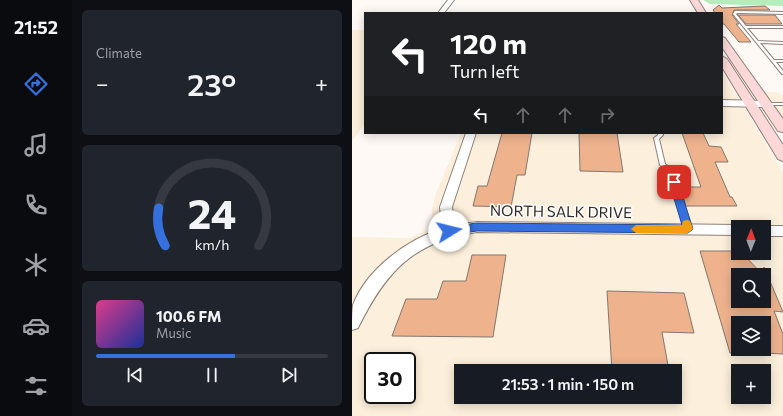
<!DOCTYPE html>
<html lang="en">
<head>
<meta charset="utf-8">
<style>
	body { margin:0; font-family:Commissioner,sans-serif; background:#20242c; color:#f1f3f6; height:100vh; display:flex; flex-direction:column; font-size:15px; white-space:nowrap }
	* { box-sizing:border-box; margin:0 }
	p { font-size:13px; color:#9ea1a6 }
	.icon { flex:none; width:22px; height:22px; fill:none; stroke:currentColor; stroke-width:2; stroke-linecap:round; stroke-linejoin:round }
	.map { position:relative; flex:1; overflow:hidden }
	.panel { display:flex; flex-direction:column; gap:10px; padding:10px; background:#0d0f14; width:280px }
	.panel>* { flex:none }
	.top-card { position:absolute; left:12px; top:12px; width:359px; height:122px; border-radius:0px; box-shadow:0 2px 10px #0003; background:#202124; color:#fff; overflow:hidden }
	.needle { width:26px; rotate:1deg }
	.tools { position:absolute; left:379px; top:220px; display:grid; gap:8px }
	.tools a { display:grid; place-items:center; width:40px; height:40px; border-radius:0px; background:#171b24; box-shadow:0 2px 10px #0003; font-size:20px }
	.speed { position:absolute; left:12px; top:352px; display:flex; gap:8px; font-size:20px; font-weight:700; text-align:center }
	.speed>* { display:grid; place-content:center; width:52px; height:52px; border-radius:50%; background:#171b24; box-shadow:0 2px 10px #0003; line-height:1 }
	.speed .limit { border:2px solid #111; border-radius:6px; background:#fff; color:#111 }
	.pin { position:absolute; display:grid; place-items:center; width:34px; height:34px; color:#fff; margin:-17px; border-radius:8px; box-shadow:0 2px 6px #0006 }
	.me { position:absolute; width:44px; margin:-22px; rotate:81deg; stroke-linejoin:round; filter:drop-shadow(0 0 3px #0008) }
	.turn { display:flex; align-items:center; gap:14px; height:84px; padding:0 20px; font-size:18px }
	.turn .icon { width:52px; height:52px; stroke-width:2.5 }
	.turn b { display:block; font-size:28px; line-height:34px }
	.lanes { display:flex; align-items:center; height:38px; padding:0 20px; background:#0003; justify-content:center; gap:20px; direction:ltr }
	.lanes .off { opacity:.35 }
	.big { font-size:30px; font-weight:600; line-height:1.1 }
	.panel .widget { flex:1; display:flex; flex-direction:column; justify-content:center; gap:6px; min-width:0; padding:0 14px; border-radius:6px; background:#20242c }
	.panel .dial { align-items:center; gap:0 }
	.dial svg { height:104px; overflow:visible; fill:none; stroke:#363941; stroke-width:7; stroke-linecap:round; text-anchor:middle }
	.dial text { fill:#f1f3f6; stroke:none }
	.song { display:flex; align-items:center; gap:12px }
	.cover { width:48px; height:48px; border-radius:6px; background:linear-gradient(135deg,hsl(330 70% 55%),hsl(230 70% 35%)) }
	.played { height:4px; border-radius:2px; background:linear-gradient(90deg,#3670df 60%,#363941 60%) }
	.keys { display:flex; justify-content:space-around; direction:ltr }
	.heat { display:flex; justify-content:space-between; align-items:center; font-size:22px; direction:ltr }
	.trip { position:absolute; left:102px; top:364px; width:228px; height:40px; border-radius:0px; background:#171b24; box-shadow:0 2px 10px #0003; font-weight:600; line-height:40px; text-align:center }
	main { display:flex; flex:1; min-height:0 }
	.tabs { display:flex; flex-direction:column; width:72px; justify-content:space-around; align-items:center; background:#090b0e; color:#9ea1a6 }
	.tabs .icon { width:28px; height:28px }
	.tabs .selected { color:#3670df }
	.tabs b { font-size:18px; color:#f1f3f6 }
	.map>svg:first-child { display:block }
</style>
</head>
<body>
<main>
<nav class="tabs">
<b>21:52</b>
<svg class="icon selected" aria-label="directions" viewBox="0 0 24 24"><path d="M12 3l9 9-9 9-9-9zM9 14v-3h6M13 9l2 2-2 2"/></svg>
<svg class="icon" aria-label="music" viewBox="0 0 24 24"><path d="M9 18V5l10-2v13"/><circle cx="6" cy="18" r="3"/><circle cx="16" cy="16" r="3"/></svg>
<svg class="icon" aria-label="phone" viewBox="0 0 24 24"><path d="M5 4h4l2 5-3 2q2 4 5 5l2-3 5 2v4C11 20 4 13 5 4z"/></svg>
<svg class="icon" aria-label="climate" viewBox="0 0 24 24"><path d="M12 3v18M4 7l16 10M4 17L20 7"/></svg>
<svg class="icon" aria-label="car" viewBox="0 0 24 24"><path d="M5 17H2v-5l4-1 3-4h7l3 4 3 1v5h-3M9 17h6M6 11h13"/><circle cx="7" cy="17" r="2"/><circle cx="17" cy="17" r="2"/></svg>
<svg class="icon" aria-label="filters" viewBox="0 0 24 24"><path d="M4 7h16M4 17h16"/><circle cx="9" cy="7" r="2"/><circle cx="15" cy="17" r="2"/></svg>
</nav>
<section class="panel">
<div class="widget"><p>Climate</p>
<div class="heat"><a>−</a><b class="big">23°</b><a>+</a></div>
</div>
<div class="widget dial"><svg viewBox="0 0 100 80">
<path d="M14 69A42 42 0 1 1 86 69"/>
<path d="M14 69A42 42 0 0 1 9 40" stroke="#3670df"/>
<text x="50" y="56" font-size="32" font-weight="700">24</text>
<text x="50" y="72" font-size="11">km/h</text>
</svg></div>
<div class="widget">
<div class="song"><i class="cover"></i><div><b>100.6 FM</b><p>Music</p></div></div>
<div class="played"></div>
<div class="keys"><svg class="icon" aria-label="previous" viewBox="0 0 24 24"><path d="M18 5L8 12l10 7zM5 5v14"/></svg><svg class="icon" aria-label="pause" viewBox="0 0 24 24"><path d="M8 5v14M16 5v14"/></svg><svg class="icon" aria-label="next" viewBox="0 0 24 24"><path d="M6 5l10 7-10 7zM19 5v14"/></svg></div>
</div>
</section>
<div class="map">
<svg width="431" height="416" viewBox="0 0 431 416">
	<rect width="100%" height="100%" fill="#fff9f6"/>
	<g fill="#fcefdb" fill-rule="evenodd">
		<path d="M370,71L431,172V416H0V237L58,238L76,229L80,222V208L84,193L109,133H370ZM386,227H412V253H386ZM386,275H412V301H386ZM386,323H412V349H386ZM21,361H55V395H21ZM109,371H323V397H109ZM386,371H412V397H386Z"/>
		<polygon points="411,92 422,92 431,95 431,121"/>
	</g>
	<polygon fill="#fbefdb" points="0,30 13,30 13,124 0,141"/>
	<polygon fill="#b7edbd" points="351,0 431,0 431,6 358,4"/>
	<g fill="#eeb38d" stroke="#83776f">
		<polygon points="367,5 370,8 413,6 418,10 382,10 380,15 387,24 384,24 399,42 387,42 372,24 370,24 370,13 363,13 361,10"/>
		<polygon points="386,15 423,15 430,24 394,24"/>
		<polygon points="150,133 180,133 173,175 165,175 159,207 121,206 126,186 135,186"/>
		<polygon points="227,133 265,133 271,172 228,171"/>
		<polygon points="330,133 351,133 357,146 369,147 376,162 363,162 378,197 380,197 385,206 334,206 328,187 349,187"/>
		<polygon points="348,251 386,251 386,253 390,253 411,275 386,275 386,301 412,301 412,267 431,312 422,311 431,334 431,354 412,353 412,323 386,323 386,353 378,353"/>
		<polygon points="120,255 154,255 141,337 40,336 54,299 85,299 91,281 114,281"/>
		<polygon points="255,291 332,293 342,333 310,332 317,371 260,371"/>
	</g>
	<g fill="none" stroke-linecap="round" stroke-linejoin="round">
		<defs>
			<g id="lane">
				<polygon points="383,11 431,12 431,14 385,13 384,14 394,26 431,26 431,28 395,28 406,41 431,42 431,44 408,43 422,60 431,60 431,62 424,62 431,71 431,74 430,74 381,14"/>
				<polygon points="412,103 431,103 431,105 414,105 412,104"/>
				<polygon points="306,133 310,133 311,135 307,139 313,164 320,169 339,229 338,231 334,231 333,229 315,170 308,165 302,138 306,135"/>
			</g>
			<g id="street">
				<polygon points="96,0 102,0 92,13 86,13"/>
				<polygon points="370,100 414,101 418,104 414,107 370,106"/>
				<path d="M114,133H124L100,207L103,225L125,222L386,225L391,227H386V235L125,232C61,242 34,271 6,328L0,330C0,322 0,312 1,305C14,270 55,239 90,229L88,207Z"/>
				<polygon points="412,226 431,226 431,236 412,236 412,227 409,227"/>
			</g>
			<g id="secondary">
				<polygon points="338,0 346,0 354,13 346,13"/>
				<polygon points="370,37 373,38 431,119 431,132 426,131 370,47"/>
				<polygon points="370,56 375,59 431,145 431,161 426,159 370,67"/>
			</g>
		</defs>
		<use href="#lane" stroke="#8e817a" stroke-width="2"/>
		<use href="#street" stroke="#8e817a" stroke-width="2"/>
		<use href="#secondary" stroke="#8e817a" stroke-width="2"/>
		<use href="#lane" fill="#fff" fill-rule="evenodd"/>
		<use href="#street" fill="#fff" fill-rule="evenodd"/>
		<use href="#secondary" fill="#fcd9d8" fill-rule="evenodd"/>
	</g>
	<polygon fill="#3670df" stroke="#234991" points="322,179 326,182 341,229 336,233 125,231 97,235 92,231 97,227 125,223 330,225 317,182"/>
	<polygon fill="#f59e0b" points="335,220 338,221 341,229 336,233 284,233 279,229 284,225 330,225 331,221"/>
	<g text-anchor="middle" stroke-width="3" stroke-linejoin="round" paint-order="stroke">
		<g font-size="15" fill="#2f2a27" stroke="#fff">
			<text transform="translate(209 212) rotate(1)" y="5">NORTH SALK DRIVE</text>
		</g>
	</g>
</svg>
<div class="tools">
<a><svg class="needle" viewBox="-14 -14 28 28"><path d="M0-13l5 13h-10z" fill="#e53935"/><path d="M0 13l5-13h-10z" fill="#9ea1a6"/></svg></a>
<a><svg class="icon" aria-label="search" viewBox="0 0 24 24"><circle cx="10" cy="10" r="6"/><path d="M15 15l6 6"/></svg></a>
<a><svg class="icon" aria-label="layers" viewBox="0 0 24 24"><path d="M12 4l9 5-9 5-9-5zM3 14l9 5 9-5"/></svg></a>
<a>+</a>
</div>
<div class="speed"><div class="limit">30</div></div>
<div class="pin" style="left:322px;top:182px;background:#d93025"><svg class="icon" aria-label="arrive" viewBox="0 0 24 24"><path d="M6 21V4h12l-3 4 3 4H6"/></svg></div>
<svg class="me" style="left:97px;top:231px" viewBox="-20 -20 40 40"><circle r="19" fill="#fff"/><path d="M0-13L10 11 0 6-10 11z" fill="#3670df"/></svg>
<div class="trip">21:53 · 1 min · 150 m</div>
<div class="top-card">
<div class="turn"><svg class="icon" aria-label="left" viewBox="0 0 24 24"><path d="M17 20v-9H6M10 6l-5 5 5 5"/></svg><div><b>120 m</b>Turn left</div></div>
<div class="lanes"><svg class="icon" aria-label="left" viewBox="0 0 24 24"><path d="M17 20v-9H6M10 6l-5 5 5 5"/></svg><svg class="icon off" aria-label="ahead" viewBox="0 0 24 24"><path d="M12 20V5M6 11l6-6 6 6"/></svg><svg class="icon off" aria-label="ahead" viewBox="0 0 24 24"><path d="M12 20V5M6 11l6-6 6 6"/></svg><svg class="icon off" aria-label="right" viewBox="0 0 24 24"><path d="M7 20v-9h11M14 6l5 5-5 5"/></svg></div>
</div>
</div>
</main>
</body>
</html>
